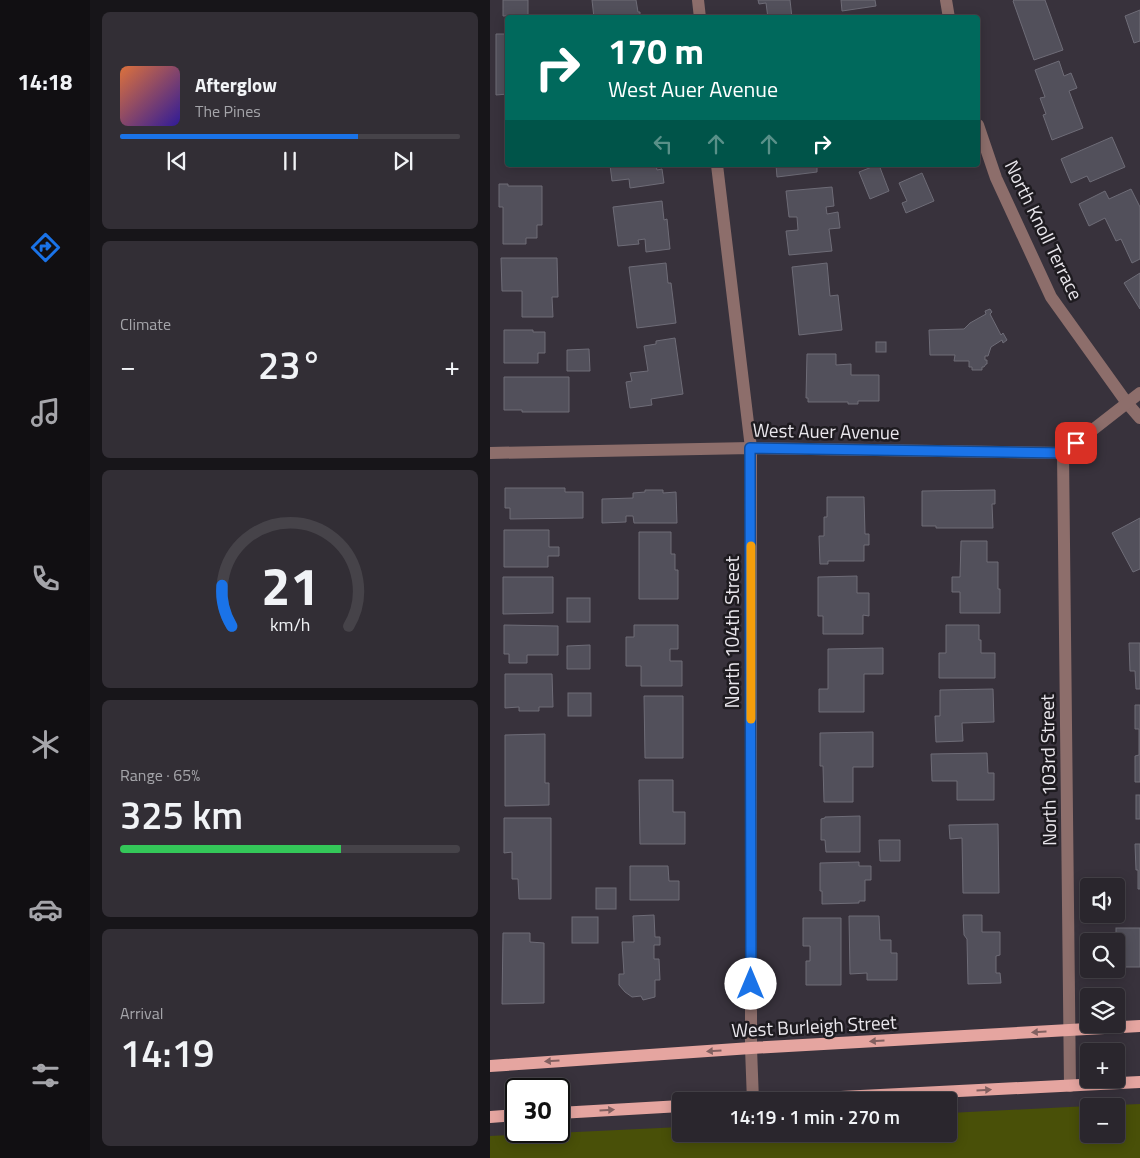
<!DOCTYPE html>
<html lang="en">
<head>
<meta charset="utf-8">
<style>
	body { margin:0; font-family:"Titillium Web",sans-serif; background:#322e35; color:#f1f3f6; height:100vh; display:flex; flex-direction:column; font-size:19px; white-space:nowrap }
	* { box-sizing:border-box; margin:0 }
	p { font-size:16px; color:#a5a5aa }
	.icon { flex:none; width:28px; height:28px; fill:none; stroke:currentColor; stroke-width:2; stroke-linecap:round; stroke-linejoin:round }
	.map { position:relative; flex:1; overflow:hidden }
	.side { display:flex; flex-direction:column; gap:12px; padding:12px; background:#171519; width:400px }
	.side>* { flex:none }
	.banner { position:absolute; left:15px; top:15px; width:475px; height:152px; border-radius:5px; box-shadow:0 2px 12px #0003,0 0 0 1px #464349; background:#00695c; color:#fff; overflow:hidden }
	.buttons { position:absolute; left:590px; top:878px; display:grid; gap:10px }
	.buttons a { display:grid; place-items:center; width:45px; height:45px; border-radius:5px; background:#2a262d; box-shadow:0 2px 12px #0003,0 0 0 1px #464349; font-size:25px }
	.speed { position:absolute; left:15px; top:1078px; display:flex; gap:10px; font-size:25px; font-weight:700; text-align:center }
	.speed>* { display:grid; place-content:center; width:65px; height:65px; border-radius:50%; background:#2a262d; box-shadow:0 2px 12px #0003,0 0 0 1px #464349; line-height:1 }
	.speed .limit { border:2px solid #111; border-radius:8px; background:#fff; color:#111 }
	.pin { position:absolute; display:grid; place-items:center; width:42px; height:42px; color:#fff; margin:-21px; border-radius:10px; box-shadow:0 2px 8px #0006 }
	.me { position:absolute; width:55px; margin:-28px; rotate:0deg; stroke-linejoin:round; filter:drop-shadow(0 0 4px #0008) }
	.turn { display:flex; align-items:center; gap:18px; height:105px; padding:0 20px; font-size:22px }
	.turn .icon { width:65px; height:65px; stroke-width:2.5 }
	.turn b { display:block; font-size:35px; line-height:42px }
	.lanes { display:flex; align-items:center; height:48px; padding:0 20px; background:#0003; justify-content:center; gap:25px; direction:ltr }
	.lanes .off { opacity:.35 }
	.big { font-size:38px; font-weight:600; line-height:1.1 }
	.side .widget { flex:1; display:flex; flex-direction:column; justify-content:center; gap:8px; min-width:0; padding:0 18px; border-radius:8px; background:#322e35 }
	.side .dial { align-items:center; gap:0 }
	.dial svg { height:130px; overflow:visible; fill:none; stroke:#464349; stroke-width:7; stroke-linecap:round; text-anchor:middle }
	.dial text { fill:#f1f3f6; stroke:none }
	.song { display:flex; align-items:center; gap:15px }
	.cover { width:60px; height:60px; border-radius:8px; background:linear-gradient(135deg,hsl(20 70% 55%),hsl(250 70% 35%)) }
	.played { height:5px; border-radius:2px; background:linear-gradient(90deg,#1a73e8 70%,#464349 70%) }
	.keys { display:flex; justify-content:space-around; direction:ltr }
	.heat { display:flex; justify-content:space-between; align-items:center; font-size:28px; direction:ltr }
	.charge { height:8px; border-radius:4px; background:linear-gradient(90deg,#34c759 65%,#464349 0) }
	.trip { position:absolute; left:182px; top:1092px; width:285px; height:50px; border-radius:5px; background:#2a262d; box-shadow:0 2px 12px #0003,0 0 0 1px #464349; font-weight:600; line-height:50px; text-align:center }
	main { display:flex; flex:1; min-height:0 }
	.menu { display:flex; flex-direction:column; width:90px; justify-content:space-around; align-items:center; background:#110f12; color:#a5a5aa }
	.menu .icon { width:35px; height:35px }
	.menu .selected { color:#1a73e8 }
	.menu b { font-size:22px; color:#f1f3f6 }
	.map>svg:first-child { display:block }
</style>
</head>
<body>
<main>
<nav class="menu">
<b>14:18</b>
<svg class="icon selected" aria-label="directions" viewBox="0 0 24 24"><path d="M12 3l9 9-9 9-9-9zM9 14v-3h6M13 9l2 2-2 2"/></svg>
<svg class="icon" aria-label="music" viewBox="0 0 24 24"><path d="M9 18V5l10-2v13"/><circle cx="6" cy="18" r="3"/><circle cx="16" cy="16" r="3"/></svg>
<svg class="icon" aria-label="phone" viewBox="0 0 24 24"><path d="M5 4h4l2 5-3 2q2 4 5 5l2-3 5 2v4C11 20 4 13 5 4z"/></svg>
<svg class="icon" aria-label="climate" viewBox="0 0 24 24"><path d="M12 3v18M4 7l16 10M4 17L20 7"/></svg>
<svg class="icon" aria-label="car" viewBox="0 0 24 24"><path d="M5 17H2v-5l4-1 3-4h7l3 4 3 1v5h-3M9 17h6M6 11h13"/><circle cx="7" cy="17" r="2"/><circle cx="17" cy="17" r="2"/></svg>
<svg class="icon" aria-label="filters" viewBox="0 0 24 24"><path d="M4 7h16M4 17h16"/><circle cx="9" cy="7" r="2"/><circle cx="15" cy="17" r="2"/></svg>
</nav>
<section class="side">
<div class="widget">
<div class="song"><i class="cover"></i><div><b>Afterglow</b><p>The Pines</p></div></div>
<div class="played"></div>
<div class="keys"><svg class="icon" aria-label="previous" viewBox="0 0 24 24"><path d="M18 5L8 12l10 7zM5 5v14"/></svg><svg class="icon" aria-label="pause" viewBox="0 0 24 24"><path d="M8 5v14M16 5v14"/></svg><svg class="icon" aria-label="next" viewBox="0 0 24 24"><path d="M6 5l10 7-10 7zM19 5v14"/></svg></div>
</div>
<div class="widget"><p>Climate</p>
<div class="heat"><a>−</a><b class="big">23°</b><a>+</a></div>
</div>
<div class="widget dial"><svg viewBox="0 0 100 80">
<path d="M14 69A42 42 0 1 1 86 69"/>
<path d="M14 69A42 42 0 0 1 8 44" stroke="#1a73e8"/>
<text x="50" y="56" font-size="32" font-weight="700">21</text>
<text x="50" y="72" font-size="11">km/h</text>
</svg></div>
<div class="widget"><p>Range · 65%</p><b class="big">325 km</b><div class="charge"></div></div>
<div class="widget"><p>Arrival</p><b class="big">14:19</b></div>
</section>
<div class="map">
<svg width="650" height="1158" viewBox="0 0 650 1158">
	<rect width="100%" height="100%" fill="#38323c"/>
	<polygon fill="#495008" points="650,1104 650,1158 0,1158 0,1136 191,1127 191,1134 459,1134 459,1113 599,1106 599,1134 626,1134 626,1106 603,1106"/>
	<g fill="#52505b" stroke="#6e6c77">
		<polygon points="13,0 38,0 38,15 13,16"/>
		<polygon points="102,0 146,0 148,12 150,12 150,18 104,18"/>
		<polygon points="268,0 300,0 302,18 278,18 276,3 269,4"/>
		<polygon points="351,0 385,0 386,6 352,11"/>
		<polygon points="524,0 555,0 573,50 544,60 523,1"/>
		<polygon points="650,10 650,41 644,43 635,16"/>
		<polygon points="6,34 18,34 18,94 6,95"/>
		<polygon points="569,61 574,76 581,73 587,88 579,91 593,128 562,140 553,115 556,114 550,98 555,97 545,70"/>
		<polygon points="622,137 635,167 600,182 597,176 581,183 571,159"/>
		<polygon points="120,165 166,165 167,170 172,169 174,183 140,188 139,179 122,181"/>
		<polygon points="286,165 327,165 327,172 287,177"/>
		<polygon points="387,165 389,165 399,191 380,199 369,172"/>
		<polygon points="432,173 444,201 416,213 412,203 417,201 409,183"/>
		<polygon points="9,184 18,184 18,186 52,186 52,225 47,225 47,238 36,238 36,244 13,244 13,207 9,207"/>
		<polygon points="342,187 344,206 336,207 337,214 348,212 350,228 339,229 342,251 299,255 296,231 308,230 307,217 299,217 296,191"/>
		<polygon points="641,189 650,207 650,259 642,263 631,239 626,241 615,218 599,226 589,204 615,191 619,199"/>
		<polygon points="172,201 174,220 177,219 180,249 156,252 155,239 148,240 149,244 128,246 123,207"/>
		<polygon points="11,258 67,258 68,297 62,297 63,317 32,317 32,291 12,291"/>
		<polygon points="176,263 178,283 181,283 186,323 147,328 139,267"/>
		<polygon points="337,263 340,296 348,295 352,330 309,335 302,267"/>
		<polygon points="650,273 650,309 634,283"/>
		<polygon points="500,309 502,312 500,314 511,335 513,333 517,340 513,343 512,340 501,347 498,356 495,356 495,360 497,360 497,364 496,364 494,367 492,367 492,370 482,370 482,367 479,367 479,361 464,361 465,355 440,355 439,330 474,329 480,323 496,314 495,311"/>
		<polygon points="14,330 43,330 43,332 55,332 55,353 48,353 48,363 14,363"/>
		<polygon points="185,338 193,394 161,399 162,405 140,408 136,382 142,381 140,373 158,371 154,346 166,344 166,341"/>
		<rect x="386" y="342" width="10" height="10"/>
		<polygon points="99,349 100,371 77,371 77,350"/>
		<polygon points="317,354 346,354 346,365 361,364 361,375 389,375 389,401 368,401 368,404 358,404 358,402 318,402 318,398 316,398"/>
		<polygon points="14,377 79,377 79,412 32,412 32,410 14,410"/>
		<polygon points="15,488 75,488 75,492 93,492 93,518 20,519 20,508 15,508"/>
		<polygon points="155,490 173,490 173,493 186,492 187,523 144,523 143,516 136,516 136,522 112,523 112,499 143,498 143,493 155,492"/>
		<polygon points="505,490 505,504 502,504 503,528 446,528 446,526 432,526 432,491"/>
		<polygon points="337,497 374,497 375,534 379,534 379,545 374,545 374,561 338,561 338,564 330,564 329,536 334,536 334,517 337,517"/>
		<polygon points="650,518 650,569 643,572 622,533"/>
		<polygon points="14,530 59,530 59,547 69,547 69,556 58,556 58,567 14,567"/>
		<polygon points="149,532 181,532 181,554 185,554 185,570 188,570 188,599 149,599"/>
		<polygon points="471,541 497,541 497,562 508,562 508,589 510,589 510,613 470,613 470,592 462,592 462,577 470,577"/>
		<polygon points="367,576 367,593 379,593 379,616 373,615 373,634 333,634 333,616 328,616 328,577"/>
		<polygon points="13,577 63,577 63,613 13,614"/>
		<rect x="77" y="598" width="23" height="24"/>
		<polygon points="14,625 68,626 68,655 37,655 37,663 19,663 19,654 14,654"/>
		<polygon points="144,625 188,625 188,649 180,649 180,661 192,661 192,686 151,686 151,666 136,666 136,637 144,637"/>
		<polygon points="456,625 489,625 489,640 491,640 491,653 505,653 505,678 449,678 449,653 456,653"/>
		<polygon points="639,643 650,643 650,689 646,689 645,671 640,671"/>
		<polygon points="100,645 100,669 77,669 77,646"/>
		<polygon points="393,648 393,674 374,674 374,712 329,712 329,689 338,689 338,649"/>
		<polygon points="15,674 62,674 63,707 49,707 49,711 29,711 29,707 15,708"/>
		<polygon points="503,689 504,722 472,723 473,741 446,742 445,716 450,716 450,690"/>
		<rect x="78" y="693" width="23" height="23"/>
		<polygon points="154,696 193,696 193,758 155,758"/>
		<polygon points="645,705 650,705 650,782 645,782 645,756 649,755 649,729 645,729"/>
		<polygon points="383,732 383,767 363,767 363,802 334,802 333,766 330,766 330,733"/>
		<polygon points="55,734 55,783 59,783 59,805 15,806 15,735"/>
		<polygon points="497,753 498,773 504,773 504,800 467,800 467,781 442,781 441,754"/>
		<polygon points="149,780 183,780 183,812 195,812 195,844 150,844"/>
		<rect x="646" y="795" width="4" height="24"/>
		<polygon points="370,816 370,852 336,852 335,840 331,840 331,819 335,818 335,817"/>
		<polygon points="14,818 61,818 61,899 29,899 28,879 22,879 22,852 14,853"/>
		<polygon points="508,824 509,893 473,893 472,838 460,839 459,825"/>
		<polygon points="389,840 410,840 410,861 390,861"/>
		<polygon points="645,844 650,844 650,889 648,889 648,870 646,870"/>
		<polygon points="369,862 369,866 381,866 381,880 375,880 375,901 369,901 369,903 332,904 332,891 330,891 330,863"/>
		<polygon points="140,866 178,866 179,881 189,881 189,900 140,900"/>
		<rect x="106" y="888" width="20" height="21"/>
		<polygon points="164,915 165,937 170,937 170,945 164,945 164,959 169,959 170,980 165,980 165,997 153,1000 151,996 142,997 135,992 129,985 129,974 134,974 132,942 144,942 143,916"/>
		<polygon points="473,915 492,915 492,932 510,932 510,955 506,956 506,973 510,973 511,983 478,984 477,939 474,935"/>
		<polygon points="359,916 389,916 390,940 401,940 401,953 407,953 407,980 377,980 377,973 360,974"/>
		<rect x="82" y="917" width="26" height="26"/>
		<polygon points="313,918 351,918 351,985 316,985 316,961 320,961 320,946 313,946"/>
		<rect x="626" y="928" width="24" height="39"/>
		<polygon points="13,933 40,933 40,942 54,943 54,1003 12,1004"/>
	</g>
	<g fill="none" stroke-linecap="round" stroke-linejoin="round">
		<g stroke="#8d6e6b" stroke-width="12">
			<polyline points="208,0 210,18"/>
			<polyline points="456,0 459,18"/>
			<polyline points="488,125 506,178 561,297 637,403 650,418"/>
			<polyline points="227,165 261,448 261,1048 263,1101"/>
			<polyline points="0,453 261,448 573,453 650,393"/>
			<polyline points="573,453 580,1086"/>
		</g>
		<g stroke="#e5a5a0" stroke-width="12">
			<polyline points="0,1066 261,1048 650,1026"/>
			<polyline points="270,1101 650,1082"/>
			<polyline points="69,1113 191,1106"/>
			<polyline points="0,1117 26,1115"/>
		</g>
	</g>
	<defs><path id="oneway-solid" d="M-6-.8H1V-3.2L6.5 0L1 3.2V.8H-6Z" transform="scale(1.25)"/></defs>
	<g fill="#826060">
		<use href="#oneway-solid" transform="translate(549 1032) rotate(177)"/>
		<use href="#oneway-solid" transform="translate(387 1041) rotate(177)"/>
		<use href="#oneway-solid" transform="translate(224 1051) rotate(176)"/>
		<use href="#oneway-solid" transform="translate(62 1061) rotate(176)"/>
		<use href="#oneway-solid" transform="translate(494 1090) rotate(-3)"/>
		<use href="#oneway-solid" transform="translate(117 1110) rotate(-3)"/>
	</g>
	<g fill="none" stroke-linecap="round" stroke-linejoin="round">
		<defs>
			<polyline id="route" points="261,984 260,448 574,453 586,443"/>
		</defs>
		<use href="#route" stroke="#114b97" stroke-width="12"/>
		<use href="#route" stroke="#1a73e8" stroke-width="9"/>
		<polyline stroke="#f59e0b" stroke-width="9" points="261,546 261,719"/>
	</g>
	<g text-anchor="middle" stroke-width="5" stroke-linejoin="round" paint-order="stroke">
		<g font-size="19" fill="#e9e6ec" stroke="#1e1b20">
			<text transform="translate(554 230) rotate(64)" y="7">North Knoll Terrace</text>
			<text transform="translate(336 431) rotate(1)" y="7">West Auer Avenue</text>
			<text transform="translate(242 632) rotate(-90)" y="7">North 104th Street</text>
			<text transform="translate(558 770) rotate(-91)" y="7">North 103rd Street</text>
			<text transform="translate(324 1026) rotate(-3)" y="7">West Burleigh Street</text>
		</g>
	</g>
</svg>
<div class="buttons">
<a><svg class="icon" aria-label="sound" viewBox="0 0 24 24"><path d="M4 9h4l5-4v14l-5-4H4zM17 9q2 3 0 6"/></svg></a>
<a><svg class="icon" aria-label="search" viewBox="0 0 24 24"><circle cx="10" cy="10" r="6"/><path d="M15 15l6 6"/></svg></a>
<a><svg class="icon" aria-label="layers" viewBox="0 0 24 24"><path d="M12 4l9 5-9 5-9-5zM3 14l9 5 9-5"/></svg></a>
<a>+</a>
<a>−</a>
</div>
<div class="speed"><div class="limit">30</div></div>
<div class="pin" style="left:586px;top:443px;background:#d93025"><svg class="icon" aria-label="arrive" viewBox="0 0 24 24"><path d="M6 21V4h12l-3 4 3 4H6"/></svg></div>
<svg class="me" style="left:261px;top:984px" viewBox="-20 -20 40 40"><circle r="19" fill="#fff"/><path d="M0-13L10 11 0 6-10 11z" fill="#1a73e8"/></svg>
<div class="trip">14:19 · 1 min · 270 m</div>
<div class="banner">
<div class="turn"><svg class="icon" aria-label="right" viewBox="0 0 24 24"><path d="M7 20v-9h11M14 6l5 5-5 5"/></svg><div><b>170 m</b>West Auer Avenue</div></div>
<div class="lanes"><svg class="icon off" aria-label="left" viewBox="0 0 24 24"><path d="M17 20v-9H6M10 6l-5 5 5 5"/></svg><svg class="icon off" aria-label="ahead" viewBox="0 0 24 24"><path d="M12 20V5M6 11l6-6 6 6"/></svg><svg class="icon off" aria-label="ahead" viewBox="0 0 24 24"><path d="M12 20V5M6 11l6-6 6 6"/></svg><svg class="icon" aria-label="right" viewBox="0 0 24 24"><path d="M7 20v-9h11M14 6l5 5-5 5"/></svg></div>
</div>
</div>
</main>
</body>
</html>
